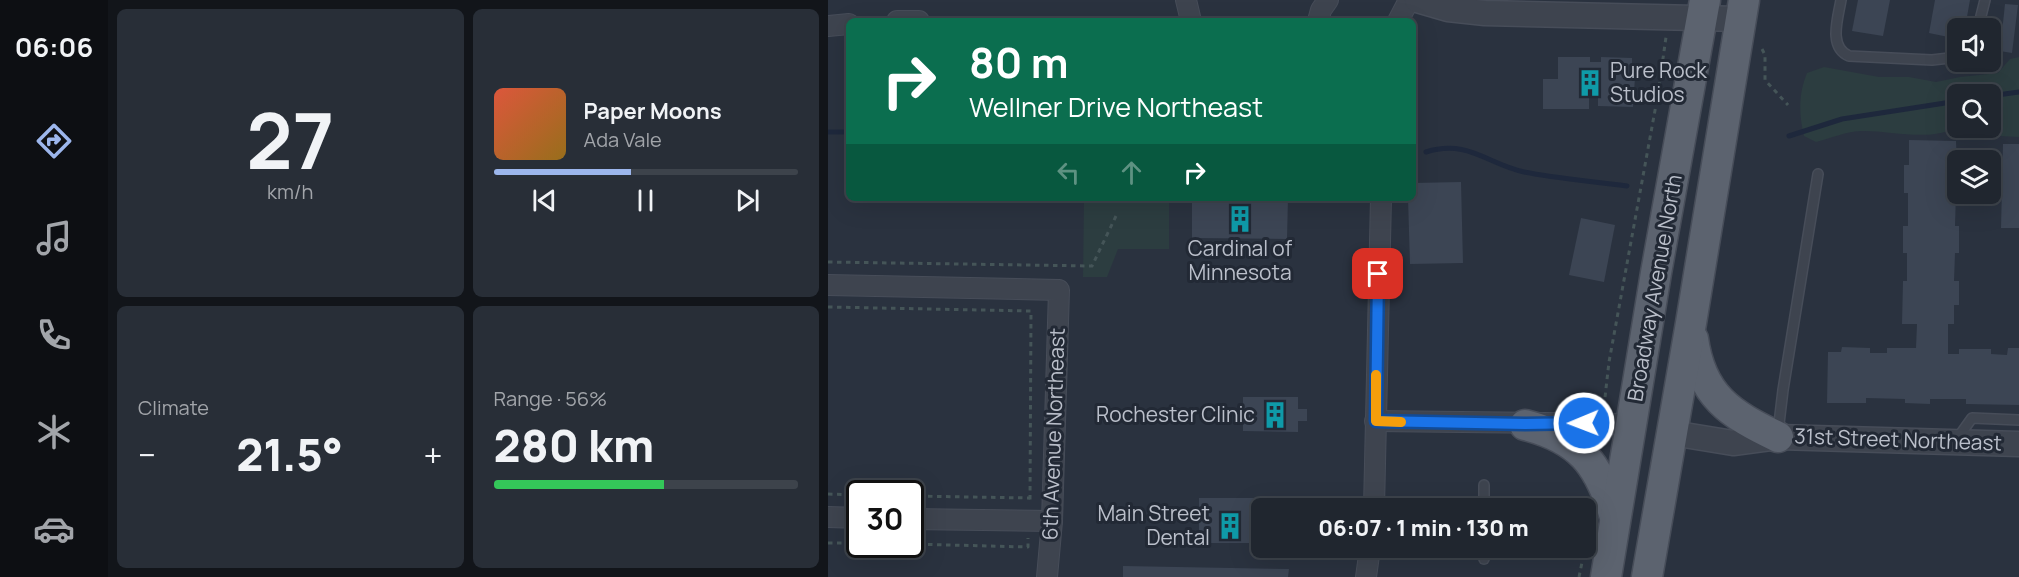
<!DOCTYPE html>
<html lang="en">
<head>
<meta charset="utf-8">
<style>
	body { margin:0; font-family:Manrope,sans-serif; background:#282e37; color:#f1f3f6; height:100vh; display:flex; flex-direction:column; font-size:22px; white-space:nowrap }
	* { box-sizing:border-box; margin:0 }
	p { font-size:20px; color:#a2a5aa }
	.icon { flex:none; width:33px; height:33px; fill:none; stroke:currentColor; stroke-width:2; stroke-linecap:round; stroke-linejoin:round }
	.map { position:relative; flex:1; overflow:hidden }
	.drawer { display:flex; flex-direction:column; gap:9px; padding:9px; background:#12151a; width:720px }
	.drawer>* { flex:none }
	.top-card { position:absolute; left:18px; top:18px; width:570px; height:183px; border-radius:9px; box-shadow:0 6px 24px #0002,0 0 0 2px #3d434b; background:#0b6e4f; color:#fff; overflow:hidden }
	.controls { position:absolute; left:1119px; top:18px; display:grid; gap:12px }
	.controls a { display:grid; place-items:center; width:54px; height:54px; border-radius:9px; background:#20262f; box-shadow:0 6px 24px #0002,0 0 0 2px #3d434b; font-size:30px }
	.speed { position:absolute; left:18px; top:480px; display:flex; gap:12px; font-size:30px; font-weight:700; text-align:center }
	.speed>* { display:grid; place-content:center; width:78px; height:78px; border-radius:50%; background:#20262f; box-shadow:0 6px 24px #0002,0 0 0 2px #3d434b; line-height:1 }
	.speed .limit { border:3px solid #111; border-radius:9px; background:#fff; color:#111 }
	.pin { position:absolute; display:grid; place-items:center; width:51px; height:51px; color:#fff; margin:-26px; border-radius:12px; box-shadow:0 3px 9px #0006 }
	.me { position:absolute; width:66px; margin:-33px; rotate:269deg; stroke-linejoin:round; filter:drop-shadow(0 0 4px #0008) }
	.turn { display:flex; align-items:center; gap:21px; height:126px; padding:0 24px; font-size:27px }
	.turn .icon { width:78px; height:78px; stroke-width:2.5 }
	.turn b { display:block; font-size:42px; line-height:51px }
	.lanes { display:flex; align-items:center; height:57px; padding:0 24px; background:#0003; justify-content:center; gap:30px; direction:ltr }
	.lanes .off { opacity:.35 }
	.big { font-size:45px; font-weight:800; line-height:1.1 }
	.drawer .tile { flex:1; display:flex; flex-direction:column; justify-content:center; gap:9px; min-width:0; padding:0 21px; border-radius:9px; background:#282e37 }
	.drawer .dial { align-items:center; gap:0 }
	.dial b { font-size:78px; line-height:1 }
	.song { display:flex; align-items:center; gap:18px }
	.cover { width:72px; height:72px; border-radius:9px; background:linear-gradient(135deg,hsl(10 70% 55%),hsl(40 70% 35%)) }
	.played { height:6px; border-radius:3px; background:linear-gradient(90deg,#9cb6ec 45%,#3d434b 45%) }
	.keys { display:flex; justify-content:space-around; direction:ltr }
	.heat { display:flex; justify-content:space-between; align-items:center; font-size:33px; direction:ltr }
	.charge { height:9px; border-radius:4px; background:linear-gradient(90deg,#34c759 56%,#3d434b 0) }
	.drawer .tiles { flex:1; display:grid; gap:9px; grid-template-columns:repeat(2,1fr) }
	.trip { position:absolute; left:423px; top:498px; width:345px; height:60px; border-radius:9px; background:#20262f; box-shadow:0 6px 24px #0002,0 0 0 2px #3d434b; font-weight:800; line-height:60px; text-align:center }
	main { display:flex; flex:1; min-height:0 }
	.tabs { display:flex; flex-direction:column; width:108px; justify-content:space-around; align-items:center; background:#0d0f13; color:#a2a5aa }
	.tabs .icon { width:42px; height:42px }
	.tabs .current { color:#9cb6ec }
	.tabs b { font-size:27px; color:#f1f3f6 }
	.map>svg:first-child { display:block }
</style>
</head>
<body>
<main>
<nav class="tabs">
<b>06:06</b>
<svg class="icon current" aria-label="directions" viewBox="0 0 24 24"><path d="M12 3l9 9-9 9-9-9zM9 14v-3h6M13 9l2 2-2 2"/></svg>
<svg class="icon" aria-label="music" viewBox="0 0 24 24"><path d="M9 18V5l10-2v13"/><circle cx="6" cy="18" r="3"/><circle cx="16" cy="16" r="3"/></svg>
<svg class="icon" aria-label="phone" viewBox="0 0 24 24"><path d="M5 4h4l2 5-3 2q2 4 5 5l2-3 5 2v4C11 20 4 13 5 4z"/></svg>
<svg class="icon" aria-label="climate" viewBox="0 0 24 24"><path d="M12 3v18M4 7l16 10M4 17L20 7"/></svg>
<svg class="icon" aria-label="car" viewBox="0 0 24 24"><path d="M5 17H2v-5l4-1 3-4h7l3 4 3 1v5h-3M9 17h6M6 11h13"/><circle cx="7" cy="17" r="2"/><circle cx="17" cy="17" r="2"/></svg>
</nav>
<section class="drawer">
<div class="tiles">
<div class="tile dial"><b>27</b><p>km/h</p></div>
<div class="tile">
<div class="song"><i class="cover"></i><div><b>Paper Moons</b><p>Ada Vale</p></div></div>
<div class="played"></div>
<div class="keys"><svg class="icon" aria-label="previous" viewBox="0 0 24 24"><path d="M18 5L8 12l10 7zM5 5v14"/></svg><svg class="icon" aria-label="pause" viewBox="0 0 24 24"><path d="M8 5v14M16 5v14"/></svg><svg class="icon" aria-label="next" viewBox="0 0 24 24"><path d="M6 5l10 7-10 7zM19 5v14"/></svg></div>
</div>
<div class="tile"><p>Climate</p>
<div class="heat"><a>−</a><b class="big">21.5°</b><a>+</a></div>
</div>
<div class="tile"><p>Range · 56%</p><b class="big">280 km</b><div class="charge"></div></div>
</div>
</section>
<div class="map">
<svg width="1191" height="577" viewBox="0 0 1191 577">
	<rect width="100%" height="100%" fill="#2a323f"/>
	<g fill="#2c3d40">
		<path d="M1191,57V137L1171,136L1162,128V94H1130L1129,126C1106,143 1061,130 1033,131C1017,132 1003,138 988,142L976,136C971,115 970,94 979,73L996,67L1051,77H1081L1108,82L1132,77L1170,73L1182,59Z"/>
		<polygon points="256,198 341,198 341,249 290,249 279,277 255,277"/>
	</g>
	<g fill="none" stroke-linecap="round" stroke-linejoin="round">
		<g stroke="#1e283c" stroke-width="5">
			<polyline points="1162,96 1191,92"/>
			<polyline points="0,132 21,132"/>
			<polyline points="961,136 1014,119 1130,101"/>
			<path d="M598,152C640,139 659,164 696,172C730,179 765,181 799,186"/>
		</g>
	</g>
	<g fill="#3c4554">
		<polygon points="1030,0 1062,0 1055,36 1024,31"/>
		<polygon points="1107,0 1142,0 1137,28 1130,28 1130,39 1101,33"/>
		<polygon points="1177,4 1190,5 1184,53 1172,51"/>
		<polygon points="730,57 762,57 762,62 773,62 773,57 804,58 804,63 808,63 805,107 770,106 770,94 761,94 761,109 715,109 715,79 730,79"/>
		<polygon points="1081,140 1128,141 1130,193 1128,193 1127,226 1131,226 1131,253 1127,253 1126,281 1131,281 1131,305 1126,305 1126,324 1120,324 1120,354 1131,354 1131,349 1163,349 1163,354 1179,355 1180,348 1191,348 1191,405 1138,404 1138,399 1102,399 1102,404 1077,403 1077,399 1038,398 1038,403 999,403 1000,352 1013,352 1014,347 1042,348 1042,353 1059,353 1059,348 1088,348 1089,324 1074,324 1075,281 1079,281 1079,253 1075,253 1075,226 1080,226 1080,193 1076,193 1076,165 1081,165"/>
		<polygon points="1175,144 1191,144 1191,228 1173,228"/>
		<polygon points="633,182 635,263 582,264 580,198 585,198 585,183"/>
		<polygon points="374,198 460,198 459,239 364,238 364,201 374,201"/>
		<polygon points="753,218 787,225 776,282 741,275"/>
		<polygon points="415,397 470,397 470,409 479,409 479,421 470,421 470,432 415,431"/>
		<polygon points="371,498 454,498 454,508 434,508 434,543 371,543"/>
		<rect x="612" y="505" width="79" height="3"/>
		<polygon points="295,566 461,569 460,577 295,577"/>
	</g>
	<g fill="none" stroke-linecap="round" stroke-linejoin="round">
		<defs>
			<g id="service">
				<path d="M1013,0C1010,18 1000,47 1021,56L1104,60L1130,57"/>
				<polyline points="1150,28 1157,0"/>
				<polyline points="950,432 955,390 990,174"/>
				<polyline points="1129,439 1144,418 1191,420"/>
				<polyline points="656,485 656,508"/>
				<polyline points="656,548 656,559"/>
			</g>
			<g id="minor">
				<polyline points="358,0 363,21"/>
				<polyline points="69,21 91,21"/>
				<polyline points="490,21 493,10 500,0"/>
				<polyline points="570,21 581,0"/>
				<polyline points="0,26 21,24"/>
				<polyline points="0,285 231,290 224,521 219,577"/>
				<polyline points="547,421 804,424"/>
				<polyline points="546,508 553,198"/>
				<polyline points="0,517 32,518"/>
				<polyline points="82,519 224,521"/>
				<polyline points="538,577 542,548"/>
			</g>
			<g id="tertiary">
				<polyline points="589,0 620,9 657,13 912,19"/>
				<polyline points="844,433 905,443 950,437 1191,444"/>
			</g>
			<g id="primary">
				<path d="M865,339C873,396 902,414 950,437"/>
				<path d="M697,425C752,439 771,464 787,517"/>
				<polyline points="778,577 828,273 877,0"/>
				<polyline points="819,577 863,323 916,0"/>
			</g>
		</defs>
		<use href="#service" stroke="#474d59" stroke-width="12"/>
		<use href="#minor" stroke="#474d59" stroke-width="22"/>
		<use href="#tertiary" stroke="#474d59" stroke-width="27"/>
		<use href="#primary" stroke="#474d59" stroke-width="33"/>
		<g stroke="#455558" stroke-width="3" stroke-dasharray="4.5 4.5" stroke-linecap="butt">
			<polyline points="934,49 937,55 937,80 960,105"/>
			<polyline points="0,262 264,266 288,216"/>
			<polyline points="0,307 203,311 202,501"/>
			<polyline points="776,406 781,362 830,94 838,37"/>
			<polyline points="0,494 32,495"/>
			<polyline points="82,496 202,498"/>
			<polyline points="0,543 32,543"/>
			<polyline points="82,544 200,547 200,538"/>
			<polyline points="751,577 757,548"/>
		</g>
		<use href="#service" stroke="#3e444f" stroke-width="9"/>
		<use href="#minor" stroke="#3e444f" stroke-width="20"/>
		<use href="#tertiary" stroke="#3e444f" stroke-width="24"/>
		<use href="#primary" stroke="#5c636f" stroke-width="30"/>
	</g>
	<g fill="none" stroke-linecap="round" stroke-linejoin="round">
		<defs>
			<polyline id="route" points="550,274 548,421 697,424 756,423"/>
		</defs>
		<use href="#route" stroke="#114b97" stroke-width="15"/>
		<use href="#route" stroke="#1a73e8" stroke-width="10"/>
		<polyline stroke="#f59e0b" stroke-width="10" points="548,375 548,421 573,422"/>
	</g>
	<defs>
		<symbol id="building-bare" viewBox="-9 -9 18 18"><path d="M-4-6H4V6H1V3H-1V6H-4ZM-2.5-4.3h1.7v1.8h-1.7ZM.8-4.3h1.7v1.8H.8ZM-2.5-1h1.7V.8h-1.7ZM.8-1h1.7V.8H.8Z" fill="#0f9aa8" stroke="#222935" stroke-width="2.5" paint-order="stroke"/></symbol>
	</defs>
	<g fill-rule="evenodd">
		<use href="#building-bare" x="743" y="64" width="38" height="38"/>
		<use href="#building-bare" x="393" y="200" width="38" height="38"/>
		<use href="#building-bare" x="428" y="396" width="38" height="38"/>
		<use href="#building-bare" x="383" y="507" width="38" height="38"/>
	</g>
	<g text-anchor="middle" stroke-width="6" stroke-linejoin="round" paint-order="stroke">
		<g font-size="21" fill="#babfca" stroke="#222935" text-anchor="end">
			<text x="782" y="78" text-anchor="start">Pure Rock<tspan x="782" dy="24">Studios</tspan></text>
			<text x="412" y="256" text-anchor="middle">Cardinal of<tspan x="412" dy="24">Minnesota</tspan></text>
			<text x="427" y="422">Rochester Clinic</text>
			<text x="382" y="521">Main Street<tspan x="382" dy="24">Dental</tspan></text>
		</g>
		<g font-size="21" fill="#babfca" stroke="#222935">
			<text transform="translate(827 288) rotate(-80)" y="7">Broadway Avenue North</text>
			<text transform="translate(226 434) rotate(-88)" y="7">6th Avenue Northeast</text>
			<text transform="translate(1070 440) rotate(2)" y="7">31st Street Northeast</text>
		</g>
	</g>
</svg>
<div class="controls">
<a><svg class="icon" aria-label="sound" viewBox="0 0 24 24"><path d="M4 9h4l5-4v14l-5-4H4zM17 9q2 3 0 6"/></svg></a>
<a><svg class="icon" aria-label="search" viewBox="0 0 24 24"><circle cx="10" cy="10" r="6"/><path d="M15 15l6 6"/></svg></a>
<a><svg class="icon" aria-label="layers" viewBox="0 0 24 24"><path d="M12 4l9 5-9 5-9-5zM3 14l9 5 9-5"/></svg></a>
</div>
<div class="speed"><div class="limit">30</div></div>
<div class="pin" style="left:550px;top:274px;background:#d93025"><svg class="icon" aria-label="arrive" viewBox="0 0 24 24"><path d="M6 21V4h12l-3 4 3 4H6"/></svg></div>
<svg class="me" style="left:756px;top:423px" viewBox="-20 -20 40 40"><circle r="17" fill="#1a73e8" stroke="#fff" stroke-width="3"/><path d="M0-11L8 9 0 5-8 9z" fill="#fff"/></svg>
<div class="trip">06:07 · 1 min · 130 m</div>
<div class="top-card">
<div class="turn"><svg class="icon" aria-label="right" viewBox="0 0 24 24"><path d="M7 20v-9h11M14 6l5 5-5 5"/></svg><div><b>80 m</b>Wellner Drive Northeast</div></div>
<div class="lanes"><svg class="icon off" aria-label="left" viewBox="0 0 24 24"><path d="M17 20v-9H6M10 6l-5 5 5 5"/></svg><svg class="icon off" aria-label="ahead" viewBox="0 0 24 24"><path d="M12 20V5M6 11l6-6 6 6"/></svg><svg class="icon" aria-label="right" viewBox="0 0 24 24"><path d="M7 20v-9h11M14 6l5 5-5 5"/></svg></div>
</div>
</div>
</main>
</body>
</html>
